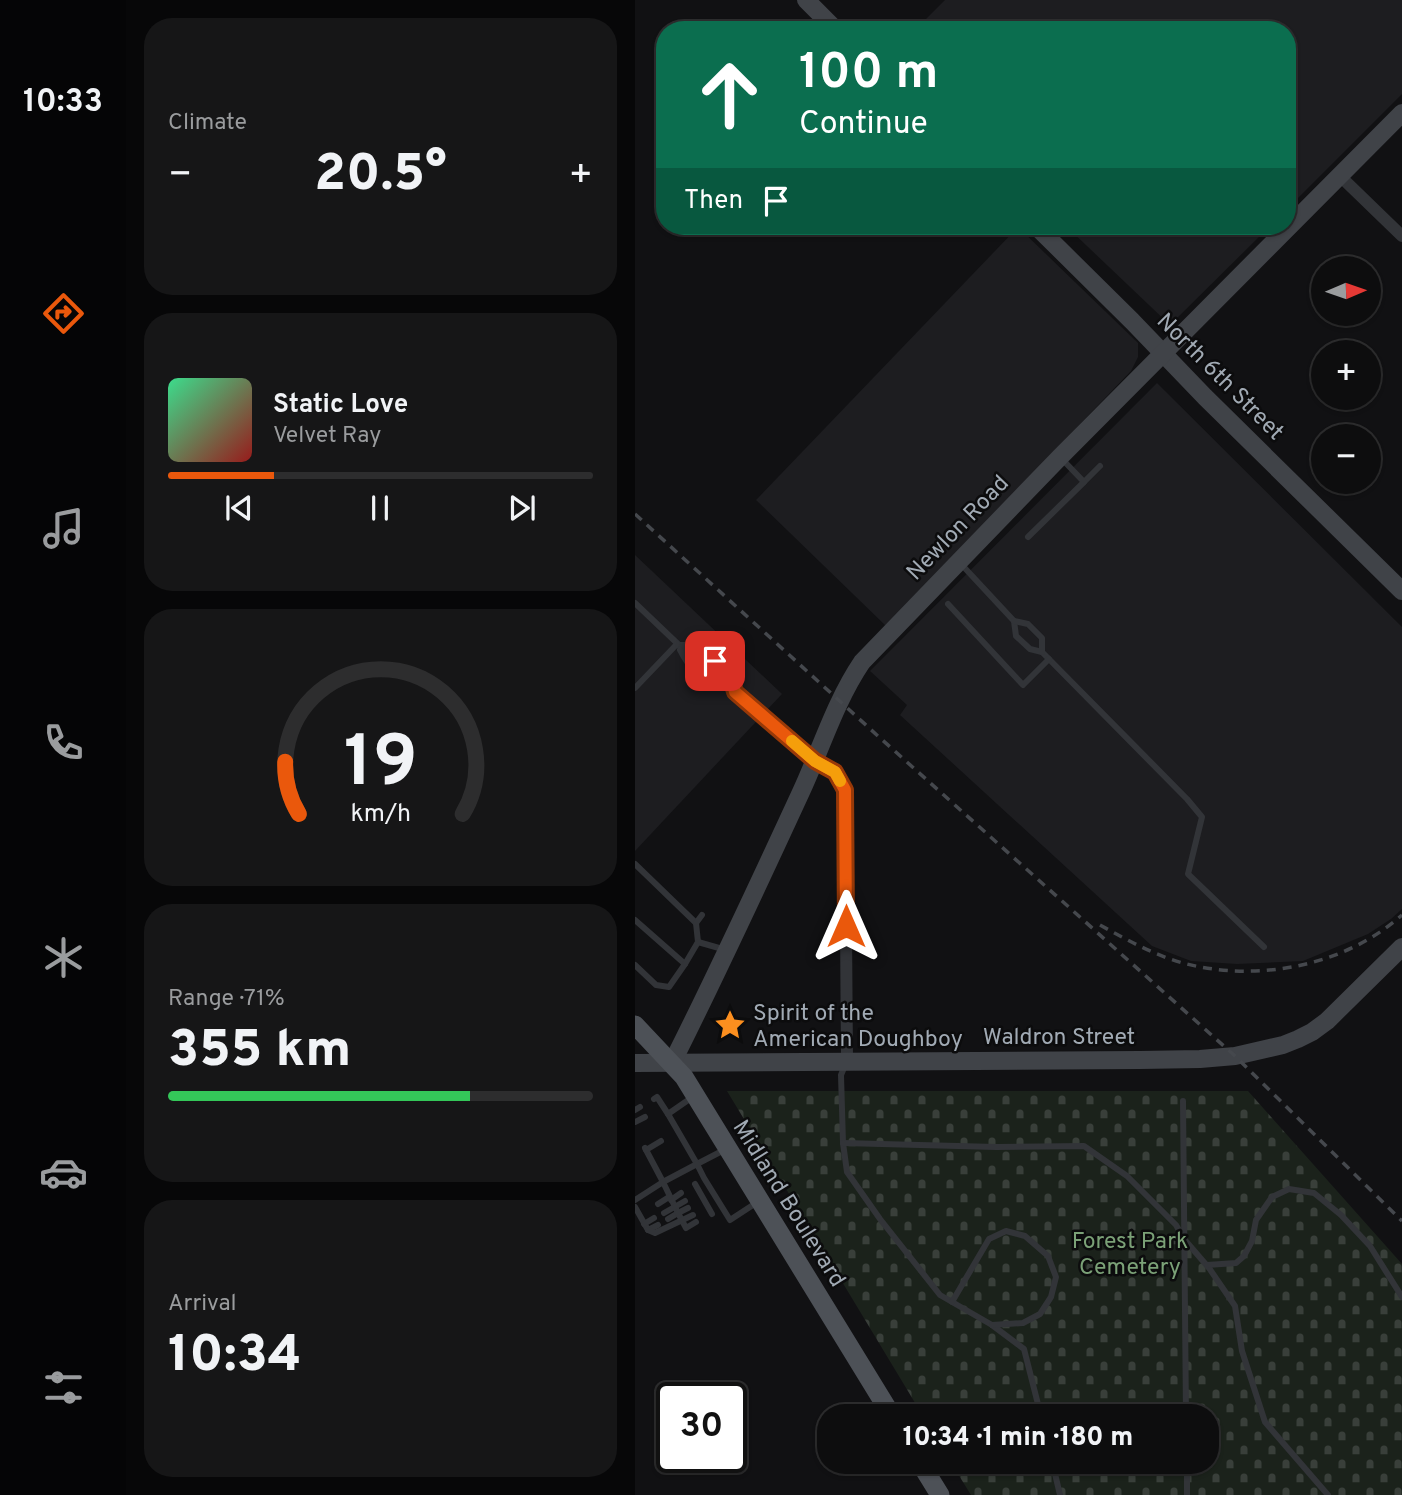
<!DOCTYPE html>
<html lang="en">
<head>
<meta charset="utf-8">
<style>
	body { margin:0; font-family:Overpass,sans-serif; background:#161617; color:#f1f3f6; height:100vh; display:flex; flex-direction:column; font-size:26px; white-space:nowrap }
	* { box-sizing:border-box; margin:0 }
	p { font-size:23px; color:#9a9c9e }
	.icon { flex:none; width:38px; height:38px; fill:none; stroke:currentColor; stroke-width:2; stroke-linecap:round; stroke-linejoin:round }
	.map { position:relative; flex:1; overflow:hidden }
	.sheet { display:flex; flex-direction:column; gap:18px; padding:18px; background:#070708; width:509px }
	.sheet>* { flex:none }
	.guide { position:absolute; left:21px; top:21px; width:640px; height:214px; border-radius:28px; box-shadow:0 2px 5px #0004,0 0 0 2px #2d2d2e; background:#0b6e4f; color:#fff; overflow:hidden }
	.needle { width:46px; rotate:88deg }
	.tools { position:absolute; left:676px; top:256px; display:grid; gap:14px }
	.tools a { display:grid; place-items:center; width:70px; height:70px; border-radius:50%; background:#0d0d0e; box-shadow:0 2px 5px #0004,0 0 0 2px #2d2d2e; font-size:35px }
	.speed { position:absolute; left:21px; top:1382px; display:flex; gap:14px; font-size:35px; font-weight:700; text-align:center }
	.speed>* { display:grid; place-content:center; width:91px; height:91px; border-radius:50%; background:#0d0d0e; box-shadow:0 2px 5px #0004,0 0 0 2px #2d2d2e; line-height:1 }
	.speed .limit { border:4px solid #111; border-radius:10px; background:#fff; color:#111 }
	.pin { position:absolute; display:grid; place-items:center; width:60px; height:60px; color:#fff; margin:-30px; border-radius:14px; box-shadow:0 4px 10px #0006 }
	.me { position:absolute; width:77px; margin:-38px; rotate:0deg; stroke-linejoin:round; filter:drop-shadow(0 0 5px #0008) }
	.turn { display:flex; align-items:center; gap:24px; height:147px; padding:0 28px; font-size:32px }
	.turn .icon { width:91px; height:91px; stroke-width:2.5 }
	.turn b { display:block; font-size:49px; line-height:60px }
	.then { display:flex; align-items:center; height:66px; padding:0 28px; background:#0003; gap:14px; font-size:26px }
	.big { font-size:52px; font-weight:800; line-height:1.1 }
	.sheet .tile { flex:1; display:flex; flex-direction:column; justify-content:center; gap:10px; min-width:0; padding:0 24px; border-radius:28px; background:#161617 }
	.sheet .dial { align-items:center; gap:0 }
	.dial svg { height:182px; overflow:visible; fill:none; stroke:#2d2d2e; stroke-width:7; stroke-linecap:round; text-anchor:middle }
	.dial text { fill:#f1f3f6; stroke:none }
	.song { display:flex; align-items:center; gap:21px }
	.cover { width:84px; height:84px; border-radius:10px; background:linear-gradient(135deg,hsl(150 70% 55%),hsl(0 70% 35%)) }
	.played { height:7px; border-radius:4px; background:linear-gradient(90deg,#ea580c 25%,#2d2d2e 25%) }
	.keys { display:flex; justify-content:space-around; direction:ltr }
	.heat { display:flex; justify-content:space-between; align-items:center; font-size:38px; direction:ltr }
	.charge { height:10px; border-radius:5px; background:linear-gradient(90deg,#34c759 71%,#2d2d2e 0) }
	.trip { position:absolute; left:182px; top:1404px; width:402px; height:70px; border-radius:28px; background:#0d0d0e; box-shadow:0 2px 5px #0004,0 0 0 2px #2d2d2e; font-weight:800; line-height:70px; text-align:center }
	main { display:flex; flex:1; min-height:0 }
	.dock { display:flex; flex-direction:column; width:126px; justify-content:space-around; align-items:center; background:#050506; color:#9a9c9e }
	.dock .icon { width:49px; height:49px }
	.dock .current { color:#ea580c }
	.dock b { font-size:32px; color:#f1f3f6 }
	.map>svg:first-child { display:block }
</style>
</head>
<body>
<main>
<nav class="dock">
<b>10:33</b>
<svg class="icon current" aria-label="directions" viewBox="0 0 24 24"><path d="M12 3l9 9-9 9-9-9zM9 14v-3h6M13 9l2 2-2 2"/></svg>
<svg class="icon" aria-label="music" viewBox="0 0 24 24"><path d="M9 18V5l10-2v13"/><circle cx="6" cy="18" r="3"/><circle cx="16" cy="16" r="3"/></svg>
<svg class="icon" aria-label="phone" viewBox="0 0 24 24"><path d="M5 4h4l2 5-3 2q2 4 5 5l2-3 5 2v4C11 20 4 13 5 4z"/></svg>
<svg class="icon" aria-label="climate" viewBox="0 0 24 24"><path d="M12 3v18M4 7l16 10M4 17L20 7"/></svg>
<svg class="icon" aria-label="car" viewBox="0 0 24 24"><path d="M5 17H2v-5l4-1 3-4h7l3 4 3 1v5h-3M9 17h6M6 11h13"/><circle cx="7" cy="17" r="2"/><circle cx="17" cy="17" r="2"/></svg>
<svg class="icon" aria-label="filters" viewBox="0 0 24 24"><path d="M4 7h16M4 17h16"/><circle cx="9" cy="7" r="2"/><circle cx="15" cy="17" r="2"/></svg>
</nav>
<section class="sheet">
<div class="tile"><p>Climate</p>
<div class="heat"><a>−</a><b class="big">20.5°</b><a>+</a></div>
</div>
<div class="tile">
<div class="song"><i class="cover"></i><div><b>Static Love</b><p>Velvet Ray</p></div></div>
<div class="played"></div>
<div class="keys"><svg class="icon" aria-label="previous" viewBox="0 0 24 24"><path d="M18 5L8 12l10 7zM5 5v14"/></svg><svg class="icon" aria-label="pause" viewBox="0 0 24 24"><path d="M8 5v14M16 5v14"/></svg><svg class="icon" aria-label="next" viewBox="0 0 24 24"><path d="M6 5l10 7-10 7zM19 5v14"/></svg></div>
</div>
<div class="tile dial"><svg viewBox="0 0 100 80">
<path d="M14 69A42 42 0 1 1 86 69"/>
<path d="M14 69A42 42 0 0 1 8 46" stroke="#ea580c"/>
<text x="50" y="56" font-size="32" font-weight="700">19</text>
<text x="50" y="72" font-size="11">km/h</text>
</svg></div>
<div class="tile"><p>Range · 71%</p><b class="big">355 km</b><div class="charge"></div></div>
<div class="tile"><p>Arrival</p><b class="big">10:34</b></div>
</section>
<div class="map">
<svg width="767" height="1495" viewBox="0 0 767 1495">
	<defs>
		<pattern id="cemetery-stones" width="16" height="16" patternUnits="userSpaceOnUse" patternTransform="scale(1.75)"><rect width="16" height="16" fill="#1b221b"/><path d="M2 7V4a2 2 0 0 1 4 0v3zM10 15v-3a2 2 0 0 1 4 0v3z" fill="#393f3a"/></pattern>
	</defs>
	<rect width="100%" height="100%" fill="#111113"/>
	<g fill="#1d1d20">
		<polygon points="310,0 767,0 767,94 653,208 653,30 280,30"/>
		<polygon points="431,226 635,226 535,325"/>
		<polygon points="383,227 503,343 503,357 496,371 251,626 121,500"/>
		<polygon points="522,383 767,627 767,909 756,919 733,934 668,961 602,964 556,961 517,946 265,715 272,705 235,671"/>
		<polygon points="0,555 147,694 0,851"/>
	</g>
	<polygon fill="url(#cemetery-stones)" points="92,1091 613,1091 767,1264 767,1495 336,1495 315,1461 572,1461 572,1416 288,1416"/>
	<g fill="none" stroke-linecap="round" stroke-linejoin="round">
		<g stroke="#323438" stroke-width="6">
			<polyline points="449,482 465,466"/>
			<polyline points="393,537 449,482 426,458"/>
			<polyline points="326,564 379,621 381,636 395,649 407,652 552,799 567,817 553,874 629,947"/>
			<polyline points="0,603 88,687 100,692 179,760"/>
			<polyline points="313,604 388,685 414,659"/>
			<polyline points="379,621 393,624 407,638 407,652"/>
			<polyline points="43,645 65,645 96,677 100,692"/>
			<path d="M45,650C53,666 68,685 87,687"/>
			<polyline points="0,688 42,644"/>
			<polyline points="0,864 61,923"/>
			<polyline points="0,920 50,964"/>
			<polyline points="63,942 61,923 67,915"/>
			<polyline points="0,965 21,985 34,987 50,964 63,942 91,950"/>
			<polyline points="211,1063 206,1075 208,1143 212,1172 245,1219 305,1295 357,1325 389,1349 406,1416"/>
			<polyline points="59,1096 33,1114 62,1164 91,1149"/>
			<polyline points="19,1099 22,1097 33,1114"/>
			<polyline points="548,1101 551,1416"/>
			<polyline points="0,1110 5,1107"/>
			<polyline points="0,1122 10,1117"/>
			<polyline points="208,1143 361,1147 449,1146 492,1176 541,1225 549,1239 574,1268 600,1306 607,1351 630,1422 693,1495"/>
			<polyline points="10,1148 28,1182 62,1164 69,1178 95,1220 121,1203"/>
			<polyline points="11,1150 26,1141"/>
			<polyline points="60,1184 77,1214"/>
			<polyline points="0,1200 28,1182 43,1213 33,1219"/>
			<polyline points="36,1200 46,1193"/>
			<polyline points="23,1204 34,1197"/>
			<polyline points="0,1207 13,1230 23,1225"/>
			<polyline points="53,1208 43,1213 51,1228 61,1222"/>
			<polyline points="29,1213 50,1201"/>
			<polyline points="9,1224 19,1218"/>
			<polyline points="13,1230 20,1233 58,1215"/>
			<polyline points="572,1265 601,1263 609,1256 617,1241 621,1220 637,1197 654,1189 679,1193 706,1215 735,1246 767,1297"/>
			<polyline points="317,1302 354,1239 371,1231 390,1236 413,1256 421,1277 416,1297 405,1314 388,1323 357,1325"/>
			<polyline points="417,1461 425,1495"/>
			<polyline points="552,1461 552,1495"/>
		</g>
		<g stroke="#323438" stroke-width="12">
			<polyline points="704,175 767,236"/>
			<polyline points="180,761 200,772 210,790 212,1061"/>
		</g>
		<g stroke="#404348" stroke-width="18">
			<polyline points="171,0 201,30"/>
			<polyline points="401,226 497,321 570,397 767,591"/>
			<polyline points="0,1063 505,1060 565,1059 600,1056 648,1045 663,1039 677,1032 692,1021 767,947"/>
			<path d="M37,1063C82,974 124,883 166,792C186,749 200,702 227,662L425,457L767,113"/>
		</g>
		<g stroke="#4d5157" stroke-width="19">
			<polyline points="0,1025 49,1077 257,1416"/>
			<polyline points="284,1461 305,1495"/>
		</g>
		<g stroke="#45484d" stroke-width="3.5" stroke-dasharray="9 7" stroke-linecap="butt">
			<polyline points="0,514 244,737 600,1056 767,1221"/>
			<path d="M465,925C492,940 519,955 548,963C622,983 710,966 767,915"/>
		</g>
	</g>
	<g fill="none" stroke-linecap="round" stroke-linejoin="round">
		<defs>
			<polyline id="route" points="80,661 96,677 100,692 180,761 200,772 210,790 211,926"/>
		</defs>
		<use href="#route" stroke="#983908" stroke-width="18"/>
		<use href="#route" stroke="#ea580c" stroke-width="12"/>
		<polyline stroke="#f59e0b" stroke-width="12" points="157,741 180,761 200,772 205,781"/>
	</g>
	<defs>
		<symbol id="sight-bare" viewBox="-9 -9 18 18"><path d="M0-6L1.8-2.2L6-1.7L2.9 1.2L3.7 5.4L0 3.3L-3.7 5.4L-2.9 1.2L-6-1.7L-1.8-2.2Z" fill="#fc8f1f" stroke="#0c0c0d" stroke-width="2.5" paint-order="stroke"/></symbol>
	</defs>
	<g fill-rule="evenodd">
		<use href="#sight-bare" x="73" y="1003" width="44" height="44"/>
	</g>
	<g text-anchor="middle" stroke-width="5" stroke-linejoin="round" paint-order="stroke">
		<g font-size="23" fill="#a1aab4" stroke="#0c0c0d">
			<text transform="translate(586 376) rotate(45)" y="8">North 6th Street</text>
			<text transform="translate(322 527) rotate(-46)" y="8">Newlon Road</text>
			<text x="424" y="1044">Waldron Street</text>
			<text transform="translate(155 1203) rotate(58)" y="8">Midland Boulevard</text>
		</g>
		<g font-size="23" fill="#a1aab4" stroke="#0c0c0d" text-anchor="start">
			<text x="118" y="1020">Spirit of the<tspan x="118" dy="26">American Doughboy</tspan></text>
		</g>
		<g font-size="23" fill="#7ba177" stroke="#0c0c0d">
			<text x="495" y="1248">Forest Park<tspan x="495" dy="26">Cemetery</tspan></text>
		</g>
	</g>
</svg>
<div class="tools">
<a><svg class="needle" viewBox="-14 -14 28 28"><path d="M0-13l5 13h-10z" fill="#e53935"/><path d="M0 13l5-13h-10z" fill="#9a9c9e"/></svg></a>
<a>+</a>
<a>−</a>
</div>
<div class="speed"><div class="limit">30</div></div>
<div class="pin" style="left:80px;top:661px;background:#d93025"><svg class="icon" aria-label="arrive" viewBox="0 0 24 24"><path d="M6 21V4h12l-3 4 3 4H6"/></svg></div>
<svg class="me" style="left:211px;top:926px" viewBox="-20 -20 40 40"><path d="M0-17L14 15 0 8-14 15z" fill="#ea580c" stroke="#fff" stroke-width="4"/></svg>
<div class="trip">10:34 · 1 min · 180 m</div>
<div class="guide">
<div class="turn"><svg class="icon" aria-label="ahead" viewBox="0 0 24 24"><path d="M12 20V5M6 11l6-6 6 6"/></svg><div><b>100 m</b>Continue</div></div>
<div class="then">Then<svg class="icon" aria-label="arrive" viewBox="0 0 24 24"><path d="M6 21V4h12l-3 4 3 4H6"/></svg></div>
</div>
</div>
</main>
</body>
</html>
